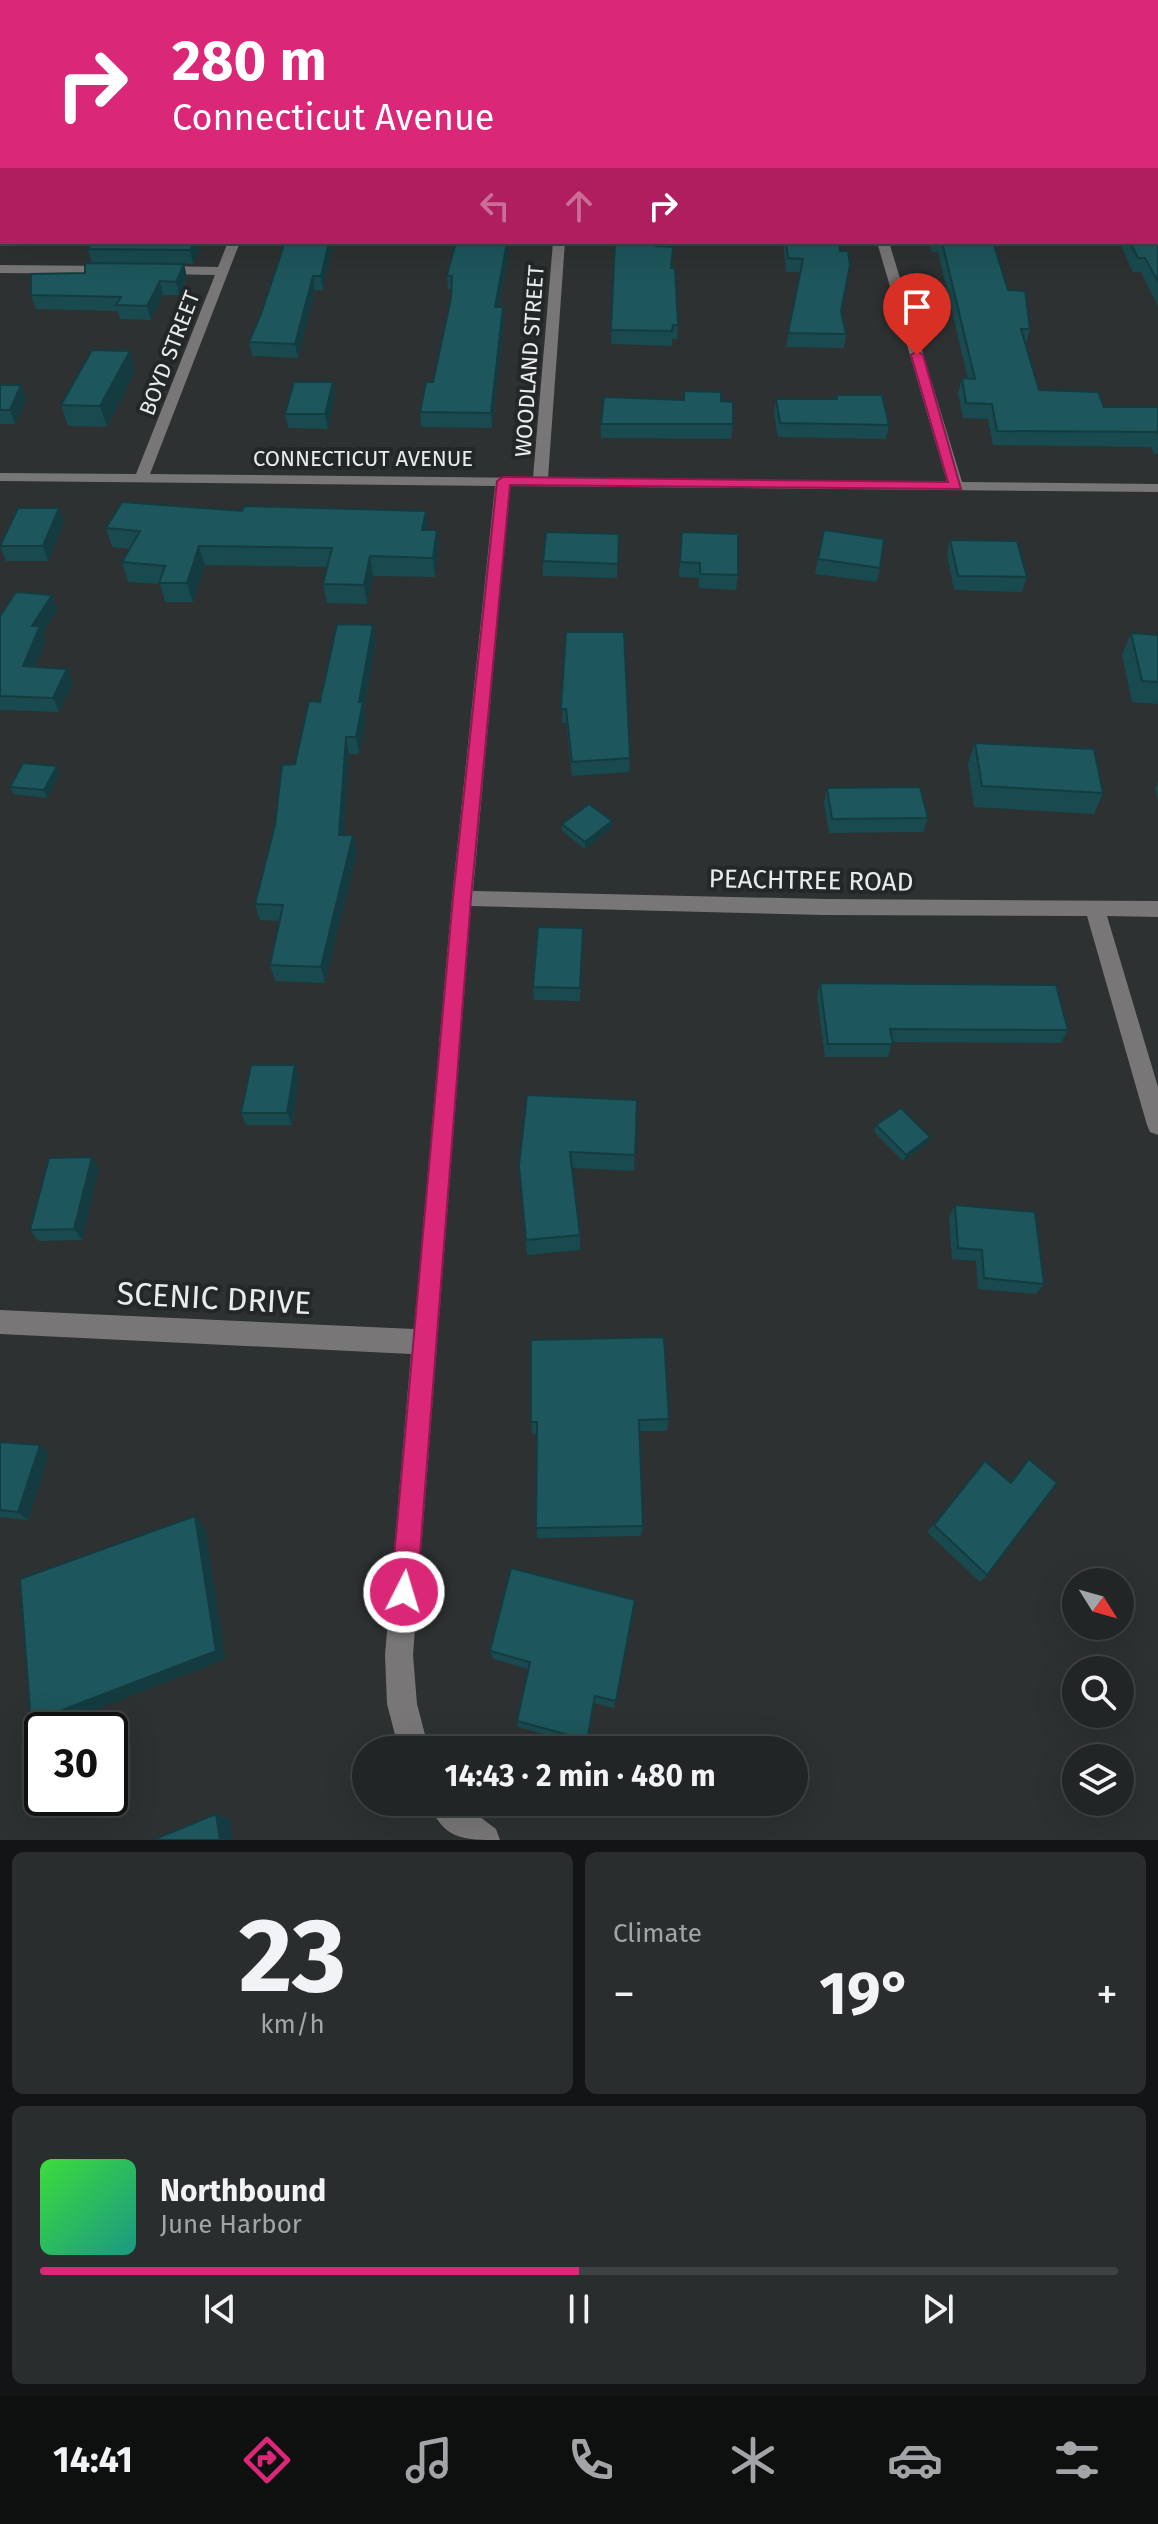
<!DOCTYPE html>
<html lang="en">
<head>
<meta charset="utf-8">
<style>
	body { margin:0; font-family:"Fira Sans",sans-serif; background:#2a2d2e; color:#f1f3f6; height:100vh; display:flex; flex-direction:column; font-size:30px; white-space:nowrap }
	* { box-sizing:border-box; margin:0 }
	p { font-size:26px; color:#a2a5a7 }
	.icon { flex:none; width:44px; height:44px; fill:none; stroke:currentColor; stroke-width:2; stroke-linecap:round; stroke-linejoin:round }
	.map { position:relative; height:1840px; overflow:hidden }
	.side { display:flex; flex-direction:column; gap:12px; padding:12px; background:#131415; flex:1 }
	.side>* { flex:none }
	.guide { position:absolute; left:0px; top:0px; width:1158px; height:244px; box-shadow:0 8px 32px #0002,0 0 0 2px #3f4243; background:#db2777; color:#fff; overflow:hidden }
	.needle { width:52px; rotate:127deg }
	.tools { position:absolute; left:1062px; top:1568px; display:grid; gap:16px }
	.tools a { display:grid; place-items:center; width:72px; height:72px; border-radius:50%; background:#222526; box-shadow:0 8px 32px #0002,0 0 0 2px #3f4243; font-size:40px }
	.speed { position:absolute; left:24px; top:1712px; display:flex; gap:16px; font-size:40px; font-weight:700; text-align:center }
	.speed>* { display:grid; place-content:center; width:104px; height:104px; border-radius:50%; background:#222526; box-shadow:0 8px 32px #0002,0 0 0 2px #3f4243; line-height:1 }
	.speed .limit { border:4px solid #111; border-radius:12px; background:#fff; color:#111 }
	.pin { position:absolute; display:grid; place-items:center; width:68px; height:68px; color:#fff; margin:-82px -34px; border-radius:50% 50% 50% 0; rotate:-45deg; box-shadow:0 0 8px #0007 }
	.pin .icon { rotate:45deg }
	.me { position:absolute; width:88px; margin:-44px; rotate:5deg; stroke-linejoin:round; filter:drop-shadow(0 0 6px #0008) }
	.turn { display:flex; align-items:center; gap:28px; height:168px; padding:0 40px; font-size:36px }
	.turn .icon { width:104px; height:104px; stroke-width:2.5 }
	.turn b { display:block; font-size:56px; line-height:68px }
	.lanes { display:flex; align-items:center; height:76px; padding:0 40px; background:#0003; justify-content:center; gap:40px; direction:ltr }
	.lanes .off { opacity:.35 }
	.big { font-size:60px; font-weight:700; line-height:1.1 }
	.side .tile { flex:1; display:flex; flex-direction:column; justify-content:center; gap:12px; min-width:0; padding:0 28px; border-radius:12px; background:#2a2d2e }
	.side .dial { align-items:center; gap:0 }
	.dial b { font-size:104px; line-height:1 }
	.song { display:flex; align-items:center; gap:24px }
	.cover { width:96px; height:96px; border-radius:12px; background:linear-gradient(135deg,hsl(120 70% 55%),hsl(170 70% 35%)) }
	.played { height:8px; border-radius:4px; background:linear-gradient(90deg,#db2777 50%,#3f4243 50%) }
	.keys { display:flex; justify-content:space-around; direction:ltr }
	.heat { display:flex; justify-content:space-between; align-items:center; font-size:44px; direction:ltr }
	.side .tiles { flex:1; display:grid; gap:12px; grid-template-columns:1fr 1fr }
	.tile:last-child { grid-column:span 2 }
	.trip { position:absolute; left:352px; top:1736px; width:456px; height:80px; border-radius:40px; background:#222526; box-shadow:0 8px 32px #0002,0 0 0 2px #3f4243; font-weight:700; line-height:80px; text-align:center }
	.tabs { display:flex; height:128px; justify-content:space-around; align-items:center; background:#0e0f0f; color:#a2a5a7 }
	.tabs .icon { width:56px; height:56px }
	.tabs .current { color:#db2777 }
	.tabs b { font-size:36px; color:#f1f3f6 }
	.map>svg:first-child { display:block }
</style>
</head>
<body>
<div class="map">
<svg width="1158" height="1840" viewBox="0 0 1158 1840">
	<rect width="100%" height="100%" fill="#2d3132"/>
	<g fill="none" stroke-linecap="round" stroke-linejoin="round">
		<g fill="#797677" fill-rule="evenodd">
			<rect x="273" y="0" width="10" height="2"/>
			<rect x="567" y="0" width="10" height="2"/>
			<polygon points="815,0 825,0 826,2 816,2"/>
			<polygon points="1060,0 1070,0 1071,2 1061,2"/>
			<rect x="0" y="37" width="2" height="6"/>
			<rect x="0" y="95" width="2" height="6"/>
			<rect x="1156" y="144" width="2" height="9"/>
			<polygon points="228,242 240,242 150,474 533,478 553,242 565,242 548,478 947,482 877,242 889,242 962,482 1158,484 1158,492 510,486 473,891 824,899 1158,901 1158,917 1107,916 1158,1087 1158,1135 1150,1132 1147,1125 1087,916 824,915 471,906 413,1655 417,1704 429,1750 399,1750 387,1704 385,1655 411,1354 0,1334 0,1310 414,1329 452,898 495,486 0,481 0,473 136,474 215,275 159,274 153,270 159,266 218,267"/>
			<polygon points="0,265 111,266 117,270 111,274 0,273"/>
			<path d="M428,1802H460L496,1829L500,1840C462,1840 444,1840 428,1802Z"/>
		</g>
	</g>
	<g fill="#194a4f">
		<polygon points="1101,0 1158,0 1158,82 1156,82 1156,2 1102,2"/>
		<polygon points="1158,219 1158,306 1141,272 1133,272 1119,242 1156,242"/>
		<polygon points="203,242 193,264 92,263 88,249"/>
		<polygon points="334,242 323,290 315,290 298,358 252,356 249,342"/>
		<polygon points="615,242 656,246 671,268 678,325 677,339 672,339 672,346 611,344"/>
		<polygon points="783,242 827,242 846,334 844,348 786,347 800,272 786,272"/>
		<polygon points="928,242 993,242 1008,290 1030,329 1026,344 1039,390 1104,407 1158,407 1158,454 1154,454 1151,447 993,445 988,419 963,418 958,393 962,378 968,379 938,252 932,252"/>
		<polygon points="508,258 499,307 503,307 504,321 492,428 421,427 420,412 433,382 451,298 451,289 448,289 447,275"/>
		<polygon points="184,264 187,278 179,295 163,295 151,320 120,319 118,311 36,309 31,295 85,273"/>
		<polygon points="135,372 107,427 68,426 61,405"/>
		<polygon points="333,382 335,396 328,429 288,428 285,414"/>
		<polygon points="0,385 21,385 26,399 15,424 0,424"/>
		<polygon points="684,391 721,401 733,424 731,439 601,438 601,424 683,400"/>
		<polygon points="836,395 889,425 886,439 778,437 774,414 776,399 835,399"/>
		<polygon points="242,511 426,511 428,530 437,530 439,550 435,577 373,576 367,604 327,603 323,584 327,567 205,565 193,602 165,602 160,584 128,582 122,562 130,549 112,547 106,528"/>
		<polygon points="64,522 48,561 6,561 0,546"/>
		<polygon points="824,530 880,568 877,582 815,574"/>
		<polygon points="682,532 738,575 736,590 699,588 699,578 679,577"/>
		<polygon points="619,534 617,578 543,576 543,561"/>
		<polygon points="950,540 1027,577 1022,592 954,590 947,554"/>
		<polygon points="52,595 57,610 43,633 46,641 35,667 73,683 59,712 1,710 0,711 0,616"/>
		<polygon points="566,632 630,758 629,772 572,776 566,723 562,723"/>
		<polygon points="1131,633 1158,635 1158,704 1132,702 1122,655"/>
		<polygon points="376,642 364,708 366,720 359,754 349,754 344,835 357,852 325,983 275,981 270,965 280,921 260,920 255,904 295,764 320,702"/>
		<polygon points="975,743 1103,793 1094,814 974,807 968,764"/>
		<polygon points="60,773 47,798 13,794 10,787"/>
		<polygon points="1158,782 1158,800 1155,788"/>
		<polygon points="827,788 928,818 923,832 829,833 824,803"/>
		<polygon points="562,824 612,828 585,849 562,831"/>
		<polygon points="583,942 580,1001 534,1000 533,987"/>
		<polygon points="820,983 1068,1030 1061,1043 892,1042 888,1057 825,1057 817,997"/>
		<polygon points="299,1077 292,1125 246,1125 241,1113"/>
		<polygon points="527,1095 635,1155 634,1171 572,1168 580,1235 580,1250 527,1255 519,1166"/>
		<polygon points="876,1125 930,1137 928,1143 903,1161 874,1132"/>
		<polygon points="92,1157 99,1169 82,1240 39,1241 30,1230"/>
		<polygon points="955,1205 1044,1284 1036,1294 978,1289 976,1261 952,1259 949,1217"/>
		<polygon points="669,1419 667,1431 639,1431 643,1526 641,1536 537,1538 537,1434 532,1434 531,1422"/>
		<polygon points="0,1442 40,1445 49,1454 28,1520 0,1517"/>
		<polygon points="1029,1459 987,1575 980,1582 927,1532 985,1461 1010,1482"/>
		<polygon points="635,1600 614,1708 594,1703 587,1746 518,1727 517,1721 528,1669 493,1659 490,1651"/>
	</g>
	<g fill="#143c40">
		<polygon points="20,0 71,0 53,2 21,2"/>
		<polygon points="341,0 380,0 381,2 342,2"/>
		<polygon points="194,242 203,242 193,264 190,250"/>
		<polygon points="329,242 334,242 323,290 321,276"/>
		<polygon points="507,242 509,242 508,258 496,321 495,307"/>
		<polygon points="184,264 187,278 179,295 176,282"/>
		<polygon points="313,276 315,290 298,358 295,344"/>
		<polygon points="160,281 163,295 151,320 147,306"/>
		<polygon points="503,307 504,321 492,428 491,413"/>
		<polygon points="130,351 135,372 107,427 100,406"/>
		<polygon points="333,382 335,396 328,429 325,414"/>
		<polygon points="21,385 26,399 15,424 10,410"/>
		<polygon points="59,508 64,522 48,561 43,546"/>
		<polygon points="426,511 428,530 422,530"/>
		<polygon points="437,530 439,550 435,577 433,558"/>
		<polygon points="199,546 205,565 193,602 187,583"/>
		<polygon points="370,556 373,576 367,604 364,585"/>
		<polygon points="52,595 57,610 43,633 46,641 29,681 23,666 32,626"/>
		<polygon points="373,625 376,642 364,708 366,720 359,754 356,737 359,702"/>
		<polygon points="67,669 73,683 59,712 53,698"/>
		<polygon points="346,737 349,754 343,852 339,835"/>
		<polygon points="57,766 60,773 47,798 44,790"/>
		<polygon points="612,821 612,828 585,849 585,842"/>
		<polygon points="353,835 357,852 325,983 321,967"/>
		<polygon points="295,1065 299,1077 292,1125 287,1113"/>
		<polygon points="930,1137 928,1143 903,1161 906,1155"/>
		<polygon points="92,1157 99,1169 82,1240 74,1229"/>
		<polygon points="40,1445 49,1454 28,1520 18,1512"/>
		<polygon points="195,1516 205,1528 226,1659 47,1728 31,1722"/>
		<polygon points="216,1814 230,1819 233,1840 220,1840"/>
	</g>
	<g fill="#1d565c" stroke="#143c40" stroke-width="2">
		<polygon points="310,0 341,0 342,2 310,2"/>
		<polygon points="499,0 538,0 537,2 498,2"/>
		<polygon points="601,0 646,0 646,1 656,2 601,2"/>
		<polygon points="751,0 788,0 789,2 751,2"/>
		<polygon points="861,0 915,0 915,1 973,2 862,2"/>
		<polygon points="987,0 1045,0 1046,2 988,2"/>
		<polygon points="1110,0 1158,0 1158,70 1156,70 1156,2 1111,2"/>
		<polygon points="1156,215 1158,219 1158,282 1145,258 1138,258 1130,242 1156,242"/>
		<polygon points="92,242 194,242 190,250 88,249"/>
		<polygon points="285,242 329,242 321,276 313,276 295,344 249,342 261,314"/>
		<polygon points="456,242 507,242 495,307 503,307 491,413 420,412 426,382 433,382 451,298 452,276 447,275"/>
		<polygon points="615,242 656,242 656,246 673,247 671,268 675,268 678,325 673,325 672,331 611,330"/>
		<polygon points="786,242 827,242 827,244 839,244 840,251 848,251 850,265 841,311 846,334 788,333 803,259 788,258"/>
		<polygon points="942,242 993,242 1008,290 1025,291 1030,329 1021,329 1039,390 1098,392 1104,407 1158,407 1158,434 1157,432 997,431 992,404 966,403 962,378 975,379"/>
		<polygon points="85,263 184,264 176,282 160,281 147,306 116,305 121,297 31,295 31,274 85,273"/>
		<polygon points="92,350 130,351 100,406 61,405"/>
		<polygon points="294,382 333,382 325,414 285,414"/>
		<polygon points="0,385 21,385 10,410 0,410"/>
		<polygon points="684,391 721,392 721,401 733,402 733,424 601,424 604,397 684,400"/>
		<polygon points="836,395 882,395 889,425 780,423 776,399 837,399"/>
		<polygon points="122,502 242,511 244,506 426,511 422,530 437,530 433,558 370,556 364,585 323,584 332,548 199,546 187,583 159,583 165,566 122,562 140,531 106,528"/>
		<polygon points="18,508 59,508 43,546 0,546"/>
		<polygon points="824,530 884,539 880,568 818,559"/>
		<polygon points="546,532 619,534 618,564 543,561"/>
		<polygon points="682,532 738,534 738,575 700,574 700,563 680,562"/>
		<polygon points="950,540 1017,541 1027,577 958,576"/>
		<polygon points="16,592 52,595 32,626 40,626 23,666 67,669 53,698 0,696 0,616"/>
		<polygon points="337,624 373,625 359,702 363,702 356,737 346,737 339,835 353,835 321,967 270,965 283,905 255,904 275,825 282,765 295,764 309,701 320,702"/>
		<polygon points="566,632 624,632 630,758 572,762 566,709 561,709"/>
		<polygon points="1131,633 1158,635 1158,682 1142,681"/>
		<polygon points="975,743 1094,749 1103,793 982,786"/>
		<polygon points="23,763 57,766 44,790 10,787"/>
		<polygon points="920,787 928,818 832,819 827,788"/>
		<polygon points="589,804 612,821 585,842 562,824"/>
		<polygon points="538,927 583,928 580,988 533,987"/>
		<polygon points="820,983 1056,985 1068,1030 890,1029 893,1044 828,1044"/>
		<polygon points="251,1065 295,1065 287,1113 241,1113"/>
		<polygon points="527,1095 637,1100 635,1155 570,1152 580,1235 526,1240 519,1166"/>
		<polygon points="901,1108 930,1137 906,1155 876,1125"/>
		<polygon points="92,1157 74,1229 30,1230 49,1158"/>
		<polygon points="955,1205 1035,1212 1044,1284 984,1278 982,1250 958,1248"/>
		<polygon points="664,1337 669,1419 639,1420 643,1526 536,1528 537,1422 531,1422 531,1340"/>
		<polygon points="0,1442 40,1445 18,1512 0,1510"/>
		<polygon points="1029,1459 1057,1483 987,1575 934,1525 985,1461 1011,1483"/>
		<polygon points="195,1516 216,1651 31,1722 20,1579"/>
		<polygon points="511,1568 635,1600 616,1701 595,1696 587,1740 517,1721 530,1662 490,1651"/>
		<polygon points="216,1814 220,1840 153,1840"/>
	</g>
	<polygon fill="#db2777" stroke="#8e194d" stroke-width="2" points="917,351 923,355 961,489 510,485 471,898 417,1592 413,1601 404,1605 395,1601 391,1592 453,898 497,481 503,477 948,482 911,355"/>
	<g text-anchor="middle" stroke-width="8" stroke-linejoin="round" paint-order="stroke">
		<g font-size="22" fill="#e9ecec" stroke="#232728">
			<text transform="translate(169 353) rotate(-69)" y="8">BOYD STREET</text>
			<text transform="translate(529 361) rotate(-86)" y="8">WOODLAND STREET</text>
			<text x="363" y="466">CONNECTICUT AVENUE</text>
		</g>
		<g font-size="26" fill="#e9ecec" stroke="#232728">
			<text transform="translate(811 880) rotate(1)" y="9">PEACHTREE ROAD</text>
		</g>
		<g font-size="32" fill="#e9ecec" stroke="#232728">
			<text transform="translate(214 1298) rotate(3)" y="11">SCENIC DRIVE</text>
		</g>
	</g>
</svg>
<div class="tools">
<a><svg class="needle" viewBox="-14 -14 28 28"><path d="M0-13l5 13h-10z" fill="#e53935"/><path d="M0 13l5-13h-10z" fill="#a2a5a7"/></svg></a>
<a><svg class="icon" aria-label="search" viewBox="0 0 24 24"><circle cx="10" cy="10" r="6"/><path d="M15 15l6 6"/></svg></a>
<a><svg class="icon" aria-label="layers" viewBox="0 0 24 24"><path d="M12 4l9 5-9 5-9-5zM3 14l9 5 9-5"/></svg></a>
</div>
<div class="speed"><div class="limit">30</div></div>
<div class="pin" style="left:917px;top:355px;background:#d93025"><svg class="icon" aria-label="arrive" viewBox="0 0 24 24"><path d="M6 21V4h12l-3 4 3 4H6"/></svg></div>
<svg class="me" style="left:404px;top:1592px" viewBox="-20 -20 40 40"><circle r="17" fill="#db2777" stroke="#fff" stroke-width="3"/><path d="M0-11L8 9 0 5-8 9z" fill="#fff"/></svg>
<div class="trip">14:43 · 2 min · 480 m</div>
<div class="guide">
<div class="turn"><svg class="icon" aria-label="right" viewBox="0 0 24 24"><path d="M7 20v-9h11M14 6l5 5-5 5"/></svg><div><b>280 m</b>Connecticut Avenue</div></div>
<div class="lanes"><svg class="icon off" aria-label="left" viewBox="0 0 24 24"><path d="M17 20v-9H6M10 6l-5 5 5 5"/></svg><svg class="icon off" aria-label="ahead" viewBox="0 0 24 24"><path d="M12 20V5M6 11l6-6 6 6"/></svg><svg class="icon" aria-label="right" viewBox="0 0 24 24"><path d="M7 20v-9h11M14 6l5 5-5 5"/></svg></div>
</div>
</div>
<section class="side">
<div class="tiles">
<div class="tile dial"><b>23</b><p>km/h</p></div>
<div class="tile"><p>Climate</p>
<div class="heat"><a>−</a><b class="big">19°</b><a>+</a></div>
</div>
<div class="tile">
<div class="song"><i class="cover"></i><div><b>Northbound</b><p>June Harbor</p></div></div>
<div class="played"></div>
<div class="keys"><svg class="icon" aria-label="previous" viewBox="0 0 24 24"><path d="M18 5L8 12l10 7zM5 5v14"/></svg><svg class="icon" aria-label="pause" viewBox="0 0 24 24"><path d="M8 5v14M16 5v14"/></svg><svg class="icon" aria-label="next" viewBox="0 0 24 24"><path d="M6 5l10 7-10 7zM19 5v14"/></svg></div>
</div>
</div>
</section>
<nav class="tabs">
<b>14:41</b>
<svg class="icon current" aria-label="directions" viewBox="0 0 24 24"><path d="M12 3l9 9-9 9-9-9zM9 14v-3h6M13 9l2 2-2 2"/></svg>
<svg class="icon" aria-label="music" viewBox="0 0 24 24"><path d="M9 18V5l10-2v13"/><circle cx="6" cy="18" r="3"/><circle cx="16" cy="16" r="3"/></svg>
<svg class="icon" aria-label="phone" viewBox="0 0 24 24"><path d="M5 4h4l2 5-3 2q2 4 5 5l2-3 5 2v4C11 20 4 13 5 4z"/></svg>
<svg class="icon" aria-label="climate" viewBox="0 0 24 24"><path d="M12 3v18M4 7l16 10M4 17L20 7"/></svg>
<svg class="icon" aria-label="car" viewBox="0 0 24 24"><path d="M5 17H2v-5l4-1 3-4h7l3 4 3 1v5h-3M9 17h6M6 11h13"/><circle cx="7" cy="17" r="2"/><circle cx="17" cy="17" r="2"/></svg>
<svg class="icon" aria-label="filters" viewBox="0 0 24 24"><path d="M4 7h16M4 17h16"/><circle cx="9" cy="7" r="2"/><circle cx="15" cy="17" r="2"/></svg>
</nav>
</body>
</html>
